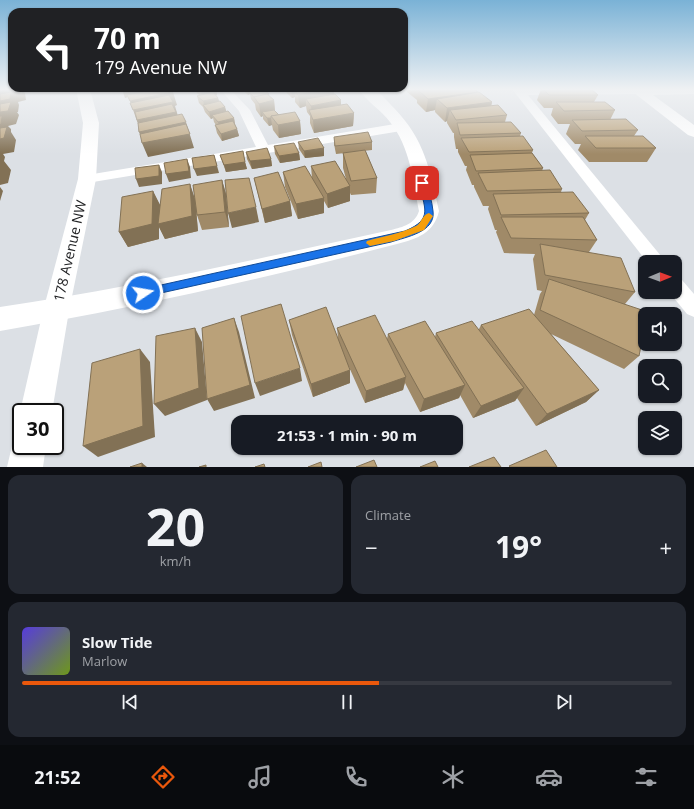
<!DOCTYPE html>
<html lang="en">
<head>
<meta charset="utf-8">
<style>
	body { margin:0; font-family:"Open Sans",sans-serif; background:#242831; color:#f1f3f6; height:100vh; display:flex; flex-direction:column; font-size:15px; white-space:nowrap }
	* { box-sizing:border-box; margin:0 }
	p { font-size:13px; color:#9ea1a6 }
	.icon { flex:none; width:22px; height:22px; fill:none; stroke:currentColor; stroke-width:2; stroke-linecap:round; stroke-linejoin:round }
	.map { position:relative; height:467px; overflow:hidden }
	.details { display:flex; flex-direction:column; gap:8px; padding:8px; background:#0d0f14; flex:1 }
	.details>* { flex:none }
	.top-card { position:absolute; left:8px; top:8px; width:400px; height:84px; border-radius:12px; box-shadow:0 1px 3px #0004; background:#202124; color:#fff; overflow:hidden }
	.needle { width:26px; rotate:89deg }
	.tools { position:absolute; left:638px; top:255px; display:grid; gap:8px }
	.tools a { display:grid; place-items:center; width:44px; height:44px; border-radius:8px; background:#171b24; box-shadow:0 1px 3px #0004; font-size:20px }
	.speed { position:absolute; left:12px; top:403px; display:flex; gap:8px; font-size:20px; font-weight:700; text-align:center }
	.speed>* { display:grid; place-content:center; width:52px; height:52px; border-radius:50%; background:#171b24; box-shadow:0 1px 3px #0004; line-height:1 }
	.speed .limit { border:2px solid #111; border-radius:6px; background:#fff; color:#111 }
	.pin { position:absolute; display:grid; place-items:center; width:34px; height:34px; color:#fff; margin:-17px; border-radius:8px; box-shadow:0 2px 6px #0006 }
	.me { position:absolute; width:44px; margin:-22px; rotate:78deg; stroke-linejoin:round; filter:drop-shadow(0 0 3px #0008) }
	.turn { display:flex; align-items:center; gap:14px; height:84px; padding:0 20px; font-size:18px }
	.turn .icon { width:52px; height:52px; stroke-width:2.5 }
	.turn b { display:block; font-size:28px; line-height:34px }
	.big { font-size:30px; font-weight:700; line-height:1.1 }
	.details .tile { flex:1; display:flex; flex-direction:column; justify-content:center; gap:6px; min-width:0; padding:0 14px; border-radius:12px; background:#242831 }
	.details .dial { align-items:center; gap:0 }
	.dial b { font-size:52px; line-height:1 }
	.song { display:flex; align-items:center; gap:12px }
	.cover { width:48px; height:48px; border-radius:6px; background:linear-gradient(135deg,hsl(250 70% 55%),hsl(80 70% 35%)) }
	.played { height:4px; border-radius:2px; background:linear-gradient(90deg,#ea580c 55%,#363941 55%) }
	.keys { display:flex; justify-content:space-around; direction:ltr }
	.heat { display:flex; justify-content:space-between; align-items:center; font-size:22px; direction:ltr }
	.details .tiles { flex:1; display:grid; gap:8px; grid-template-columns:1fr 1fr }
	.tile:last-child { grid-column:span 2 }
	.trip { position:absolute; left:231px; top:415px; width:232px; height:40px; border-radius:12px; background:#171b24; box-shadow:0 1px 3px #0004; font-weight:700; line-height:40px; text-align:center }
	.tabs { display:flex; height:64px; justify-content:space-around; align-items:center; background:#090b0e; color:#9ea1a6 }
	.tabs .icon { width:28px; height:28px }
	.tabs .selected { color:#ea580c }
	.tabs b { font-size:18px; color:#f1f3f6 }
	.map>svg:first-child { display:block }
</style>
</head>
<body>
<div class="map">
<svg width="694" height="467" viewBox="0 0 694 467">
	<rect width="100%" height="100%" fill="#dce0e5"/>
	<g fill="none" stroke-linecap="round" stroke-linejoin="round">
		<g fill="#fff" fill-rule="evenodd">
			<polygon points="220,89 230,89 250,110 268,145 401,123 405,124 407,127 405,130 401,131 87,183 82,182 80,179 82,176 87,175 256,147 239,111"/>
			<polygon points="512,89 643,89 644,91 643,93 639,94 528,95 666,262 647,262"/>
			<polygon points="675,277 682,280 694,294 694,317 687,314 669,292 675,292"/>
		</g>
		<g fill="#fff" fill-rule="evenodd">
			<path d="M359,89C363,89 370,88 374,89C381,93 388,102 394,108C425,140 430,170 439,211C434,233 417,239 397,244C266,278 134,308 0,331V307C132,288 261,258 391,230C403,227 415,224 419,211C413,180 410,147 390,122C382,111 364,99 359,89Z"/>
			<polygon points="629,89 694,89 694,94 653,95 694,125 694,137 688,135"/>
		</g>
		<g fill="#fff" fill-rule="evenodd">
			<polygon points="76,89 90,89 99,123 96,179 69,311 52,412 21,412 21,415 20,412 43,311 78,179 83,123"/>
			<polygon points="21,432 21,446 46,446 43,467 7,467 12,446 17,434"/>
		</g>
	</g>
	<g fill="#a08a68">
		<polygon points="195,89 216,89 217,95 216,95 218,98 219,102 225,107 226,112 234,118 235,124 237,129 239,136 222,141 217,133 215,125 216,125 214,122 213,118 211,119 205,112 203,107 199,103 197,96 199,95 197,93 196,90"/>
		<polygon points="242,89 261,89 274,100 275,111 279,115 300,121 301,134 279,138 273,130 272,125 269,126 263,119 263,116 261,117 256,110 255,104 251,99 250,94 248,95"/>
		<polygon points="286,89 334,89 334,94 341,105 354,113 353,126 314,133 310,123 310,116 307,112 306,106 300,108 295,102 295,97 292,98 286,92"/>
		<polygon points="401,89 474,89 478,92 478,93 492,102 491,106 507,115 505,122 521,133 520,136 533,150 532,153 543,168 542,171 562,189 561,192 589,213 585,220 597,240 589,252 635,292 625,304 639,356 624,369 551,334 599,390 586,402 536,426 517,398 515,401 473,418 460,395 459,398 420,412 405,383 403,390 365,403 349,367 350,383 313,397 292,335 289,320 338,338 337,328 387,339 388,334 435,337 436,333 479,329 481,325 534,315 540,294 542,291 537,290 533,259 535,254 504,253 496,232 497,230 495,230 488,209 489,206 483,206 474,187 474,185 472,185 466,170 467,166 465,166 458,152 458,149 456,149 454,137 454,133 453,133 447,123 447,121 445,122 435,112 435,110 426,112 417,103 417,100 407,92 407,90 404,90"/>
		<polygon points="541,89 591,89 598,95 594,102 615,110 610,120 638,130 634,136 656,148 647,162 589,162 578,150 581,144 575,144 566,134 570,124 558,124 551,115 553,108 544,108 537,100"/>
		<polygon points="334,137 372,142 372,150 336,154 334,144"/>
		<polygon points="298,142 324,148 324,156 305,158 299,149"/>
		<polygon points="274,146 299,153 300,160 280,163 275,154"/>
		<polygon points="246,152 271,159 272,166 252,169 247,159"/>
		<polygon points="343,153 377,178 376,193 351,195 350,193 350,201 328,208 324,201 324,213 298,219 285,187 283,172 312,178 311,166 346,179 343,168"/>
		<polygon points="220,155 245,162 247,169 226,172"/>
		<polygon points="254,178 290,201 292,216 265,223"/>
		<polygon points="222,180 226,194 229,227 202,230 197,215 196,208 198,231 165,239 159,227 159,239 128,247 119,232 153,191 160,205 190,184 194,198"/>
	</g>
	<g fill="#827155">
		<polygon points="0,89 29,89 29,90 23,91 25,93 26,100 18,102 19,105 18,112 17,112 19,115 16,124 8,126 11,129 11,132 16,140 14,152 3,154 5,157 4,161 11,170 8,183 0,185"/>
		<polygon points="122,89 168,89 173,92 177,105 175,106 180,123 186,122 194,148 148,157 142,143 143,143 139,132 138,124 130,101 133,101 128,89 131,96 125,98"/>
		<polygon points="213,89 216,89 217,95 203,98 201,92"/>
		<polygon points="247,89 261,89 261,91 249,92 250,94 248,95"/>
		<polygon points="291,89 334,89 334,100 306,99 306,106 300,108 298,95 294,89 295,97 292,98"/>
		<polygon points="420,89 464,89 478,92 475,104 437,99 435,110 426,112 428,99 420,91"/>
		<polygon points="269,94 270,101 274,100 275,113 262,112 263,116 261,117 259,104 255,98"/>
		<polygon points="218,98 220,104 205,108 203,101"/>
		<polygon points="341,100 341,113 312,116 311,106"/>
		<polygon points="492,102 489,115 450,110 447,121 445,122 447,108"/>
		<polygon points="225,107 227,114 212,115 213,118 211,119 209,112"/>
		<polygon points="354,113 353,126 314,133 313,120"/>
		<polygon points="234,118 235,125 220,129 218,122"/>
		<polygon points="267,118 271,118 272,125 269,126"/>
		<polygon points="300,121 301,134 279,138 278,125"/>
		<polygon points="237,129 239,136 222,141 221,134"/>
		<polygon points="324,148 324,156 305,158 304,151"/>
		<polygon points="299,153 300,160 280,163 279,156"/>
		<polygon points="214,155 219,173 197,176 194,169"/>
		<polygon points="187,159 190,167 191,178 169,182 166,174"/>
		<polygon points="271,159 272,166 252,169 250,161"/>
		<polygon points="245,162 247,169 226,172 224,165"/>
		<polygon points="159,165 162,172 162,184 139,187 136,179"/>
		<polygon points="222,180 226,194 229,227 225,212"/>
		<polygon points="190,184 195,199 198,231 165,239 159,227 159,239 128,247 119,232 153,191 160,205"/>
		<polygon points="350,186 350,201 328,208 327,194"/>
		<polygon points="0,187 3,191 0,201"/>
		<polygon points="324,198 324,213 298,219 296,204"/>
		<polygon points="290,201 292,216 265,223 262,209"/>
		<polygon points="256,207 259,222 232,228 228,213"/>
		<polygon points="234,318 239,332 255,398 214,411 207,399 207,400 165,416 154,404 195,328 202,342 207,399"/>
		<polygon points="140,349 150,362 155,437 98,457 83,446"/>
		<polygon points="300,368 302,381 260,396 255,383"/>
		<polygon points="350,370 350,383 313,397 311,384"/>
		<polygon points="406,377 403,390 365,403 366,391"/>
		<polygon points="465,385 459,398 420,412 424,399"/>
		<polygon points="524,388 515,401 473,418 481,406"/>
		<polygon points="599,390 586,402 536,426 547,414"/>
		<polygon points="142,463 147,467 142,467"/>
	</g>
	<g fill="#baa179" stroke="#827155">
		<polygon points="0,89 12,89 0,91"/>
		<polygon points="128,89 147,89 129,92"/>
		<polygon points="156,89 171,89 173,92 130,101 127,95"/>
		<polygon points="198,89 213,89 201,92"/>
		<polygon points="263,89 269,94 254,97 249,92"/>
		<polygon points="294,89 329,89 298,95"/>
		<polygon points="425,89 474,89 478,92 428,99 418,90"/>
		<polygon points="543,89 591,89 598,95 549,95"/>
		<polygon points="11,92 10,99 0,101 0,94"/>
		<polygon points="213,92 218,98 203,101 197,96"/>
		<polygon points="479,92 492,102 447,108 437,99"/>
		<polygon points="267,94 274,100 259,104 254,97"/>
		<polygon points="335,94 341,100 311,106 306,99"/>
		<polygon points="169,95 173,102 133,110 130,103"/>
		<polygon points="220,101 225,107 209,112 203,105"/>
		<polygon points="11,102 8,111 0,112 0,104"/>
		<polygon points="556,102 605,102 615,110 564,111"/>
		<polygon points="172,104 176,112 137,120 135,112"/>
		<polygon points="347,104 354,113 313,120 309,110"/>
		<polygon points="498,105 507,115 456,120 450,110"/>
		<polygon points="274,110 279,115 271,116 271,118 267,118 262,112"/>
		<polygon points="228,111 234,118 218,122 212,115"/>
		<polygon points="295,112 300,121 278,125 271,116"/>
		<polygon points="182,114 186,122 139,132 138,123"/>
		<polygon points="0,116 2,116 1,124 0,125"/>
		<polygon points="626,119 638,130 582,131 572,120"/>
		<polygon points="233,121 237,129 221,134 215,125"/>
		<polygon points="511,122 521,133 460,135 457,123"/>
		<polygon points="186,124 190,134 142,143 140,134"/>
		<polygon points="7,127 4,138 0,139 0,128"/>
		<polygon points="368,132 372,142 335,146 334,137"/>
		<polygon points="523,136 533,150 469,152 461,138"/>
		<polygon points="585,136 643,136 656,148 596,148"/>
		<polygon points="318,138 324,148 304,151 298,142"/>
		<polygon points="294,143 299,153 279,156 274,146"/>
		<polygon points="267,148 271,159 250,161 246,152"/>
		<polygon points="365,150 377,178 351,181 343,153"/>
		<polygon points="243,151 245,162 224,165 220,155"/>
		<polygon points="532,153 543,168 476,171 470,155"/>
		<polygon points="214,155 217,166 194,169 192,158"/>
		<polygon points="187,159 189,171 166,174 164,163"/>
		<polygon points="335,161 350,186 327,194 311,166"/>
		<polygon points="159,165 159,176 136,179 135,168"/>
		<polygon points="305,166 324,198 296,204 283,172"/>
		<polygon points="550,170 562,189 487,191 478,173"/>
		<polygon points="278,172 290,201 262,209 254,178"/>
		<polygon points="249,178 256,207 228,213 225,180"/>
		<polygon points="222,180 225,212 197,215 193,185"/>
		<polygon points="190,184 192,216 158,224 162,189"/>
		<polygon points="153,191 152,224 119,232 122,197"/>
		<polygon points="573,192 589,213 501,215 493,194"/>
		<polygon points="501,217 583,217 597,240 511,238"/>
		<polygon points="540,244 621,258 635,292 545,275"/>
		<polygon points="549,279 648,312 648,314 645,314 645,326 639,356 540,310"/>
		<polygon points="281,304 300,368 255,383 241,316"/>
		<polygon points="326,307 350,370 311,384 289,320"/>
		<polygon points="529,309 599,390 547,414 481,325"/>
		<polygon points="375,315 406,377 366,391 337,328"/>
		<polygon points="234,318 250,385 207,399 202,328"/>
		<polygon points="425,321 465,385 424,399 388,334"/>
		<polygon points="472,321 524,388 481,406 436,333"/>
		<polygon points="195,328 199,388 154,404 156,336"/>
		<polygon points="140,349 143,426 83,446 92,363"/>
		<polygon points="546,450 557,467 510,467 509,466"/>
		<polygon points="494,457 501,467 469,467"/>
		<polygon points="374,460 377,467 356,467"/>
		<polygon points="435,461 438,467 420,467"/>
		<polygon points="321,462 322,467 308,467"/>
		<polygon points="142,463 142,467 130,467"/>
		<polygon points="264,464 265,467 255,467"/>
		<polygon points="206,465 206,467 199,467"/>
	</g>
	<linearGradient id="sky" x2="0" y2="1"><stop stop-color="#7ab2d6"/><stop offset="0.58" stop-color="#eff1f3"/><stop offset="1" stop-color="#eff1f3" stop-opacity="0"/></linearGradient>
	<rect width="694" height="154" fill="url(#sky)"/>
	<path fill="#1a73e8" stroke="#114b97" d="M422,180L426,183C429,192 432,201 433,211C436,232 406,237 391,242L143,297L139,296L138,293L139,290L143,289L405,231C434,219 424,208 419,183Z"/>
	<path fill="#f59e0b" d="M429,213L433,216L424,230L394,241L370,246L366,243L367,241C383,236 400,234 416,226C421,224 422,215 429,213Z"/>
	<g text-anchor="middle" stroke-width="3" stroke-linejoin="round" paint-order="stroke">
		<g font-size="14" fill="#212224" stroke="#fff">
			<text transform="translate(70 251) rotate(-77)" y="5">178 Avenue NW</text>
		</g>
	</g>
</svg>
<div class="tools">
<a><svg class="needle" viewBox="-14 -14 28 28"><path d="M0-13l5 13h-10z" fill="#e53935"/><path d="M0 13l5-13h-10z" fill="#9ea1a6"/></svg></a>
<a><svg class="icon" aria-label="sound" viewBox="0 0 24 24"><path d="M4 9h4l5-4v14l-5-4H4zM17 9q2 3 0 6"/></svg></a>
<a><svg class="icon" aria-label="search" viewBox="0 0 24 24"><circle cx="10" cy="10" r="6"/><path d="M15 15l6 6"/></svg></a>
<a><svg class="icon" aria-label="layers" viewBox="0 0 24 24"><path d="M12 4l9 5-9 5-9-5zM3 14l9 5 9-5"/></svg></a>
</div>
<div class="speed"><div class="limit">30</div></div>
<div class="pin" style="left:422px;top:183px;background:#d93025"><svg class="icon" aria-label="arrive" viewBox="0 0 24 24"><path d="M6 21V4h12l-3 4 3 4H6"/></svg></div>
<svg class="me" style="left:143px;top:293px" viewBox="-20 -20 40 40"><circle r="17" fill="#1a73e8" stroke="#fff" stroke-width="3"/><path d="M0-11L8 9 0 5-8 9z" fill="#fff"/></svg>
<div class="trip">21:53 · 1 min · 90 m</div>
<div class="top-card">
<div class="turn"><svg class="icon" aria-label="left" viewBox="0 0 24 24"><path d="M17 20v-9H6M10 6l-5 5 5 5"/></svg><div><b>70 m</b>179 Avenue NW</div></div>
</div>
</div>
<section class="details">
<div class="tiles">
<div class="tile dial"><b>20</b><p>km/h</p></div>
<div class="tile"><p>Climate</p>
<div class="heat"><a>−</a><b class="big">19°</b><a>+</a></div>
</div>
<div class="tile">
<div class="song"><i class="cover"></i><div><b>Slow Tide</b><p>Marlow</p></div></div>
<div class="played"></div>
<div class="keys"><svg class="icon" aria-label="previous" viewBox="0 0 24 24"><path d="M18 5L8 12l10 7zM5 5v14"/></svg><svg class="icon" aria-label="pause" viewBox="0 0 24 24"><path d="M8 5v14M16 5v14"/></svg><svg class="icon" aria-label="next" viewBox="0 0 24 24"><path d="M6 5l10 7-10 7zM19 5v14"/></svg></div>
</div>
</div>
</section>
<nav class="tabs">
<b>21:52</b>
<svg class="icon selected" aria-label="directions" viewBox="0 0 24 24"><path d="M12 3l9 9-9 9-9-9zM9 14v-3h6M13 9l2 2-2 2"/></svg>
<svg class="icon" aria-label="music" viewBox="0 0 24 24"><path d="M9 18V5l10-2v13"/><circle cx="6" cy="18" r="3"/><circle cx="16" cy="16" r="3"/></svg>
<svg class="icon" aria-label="phone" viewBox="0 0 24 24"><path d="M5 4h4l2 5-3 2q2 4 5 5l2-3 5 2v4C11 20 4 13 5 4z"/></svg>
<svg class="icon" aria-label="climate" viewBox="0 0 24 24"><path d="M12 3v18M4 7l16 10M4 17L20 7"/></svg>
<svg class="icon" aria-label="car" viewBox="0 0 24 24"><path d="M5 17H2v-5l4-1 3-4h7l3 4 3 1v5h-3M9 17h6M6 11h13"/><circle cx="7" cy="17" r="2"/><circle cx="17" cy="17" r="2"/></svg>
<svg class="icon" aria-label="filters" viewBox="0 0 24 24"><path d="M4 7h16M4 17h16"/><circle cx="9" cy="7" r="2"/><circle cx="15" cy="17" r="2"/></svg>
</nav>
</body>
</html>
